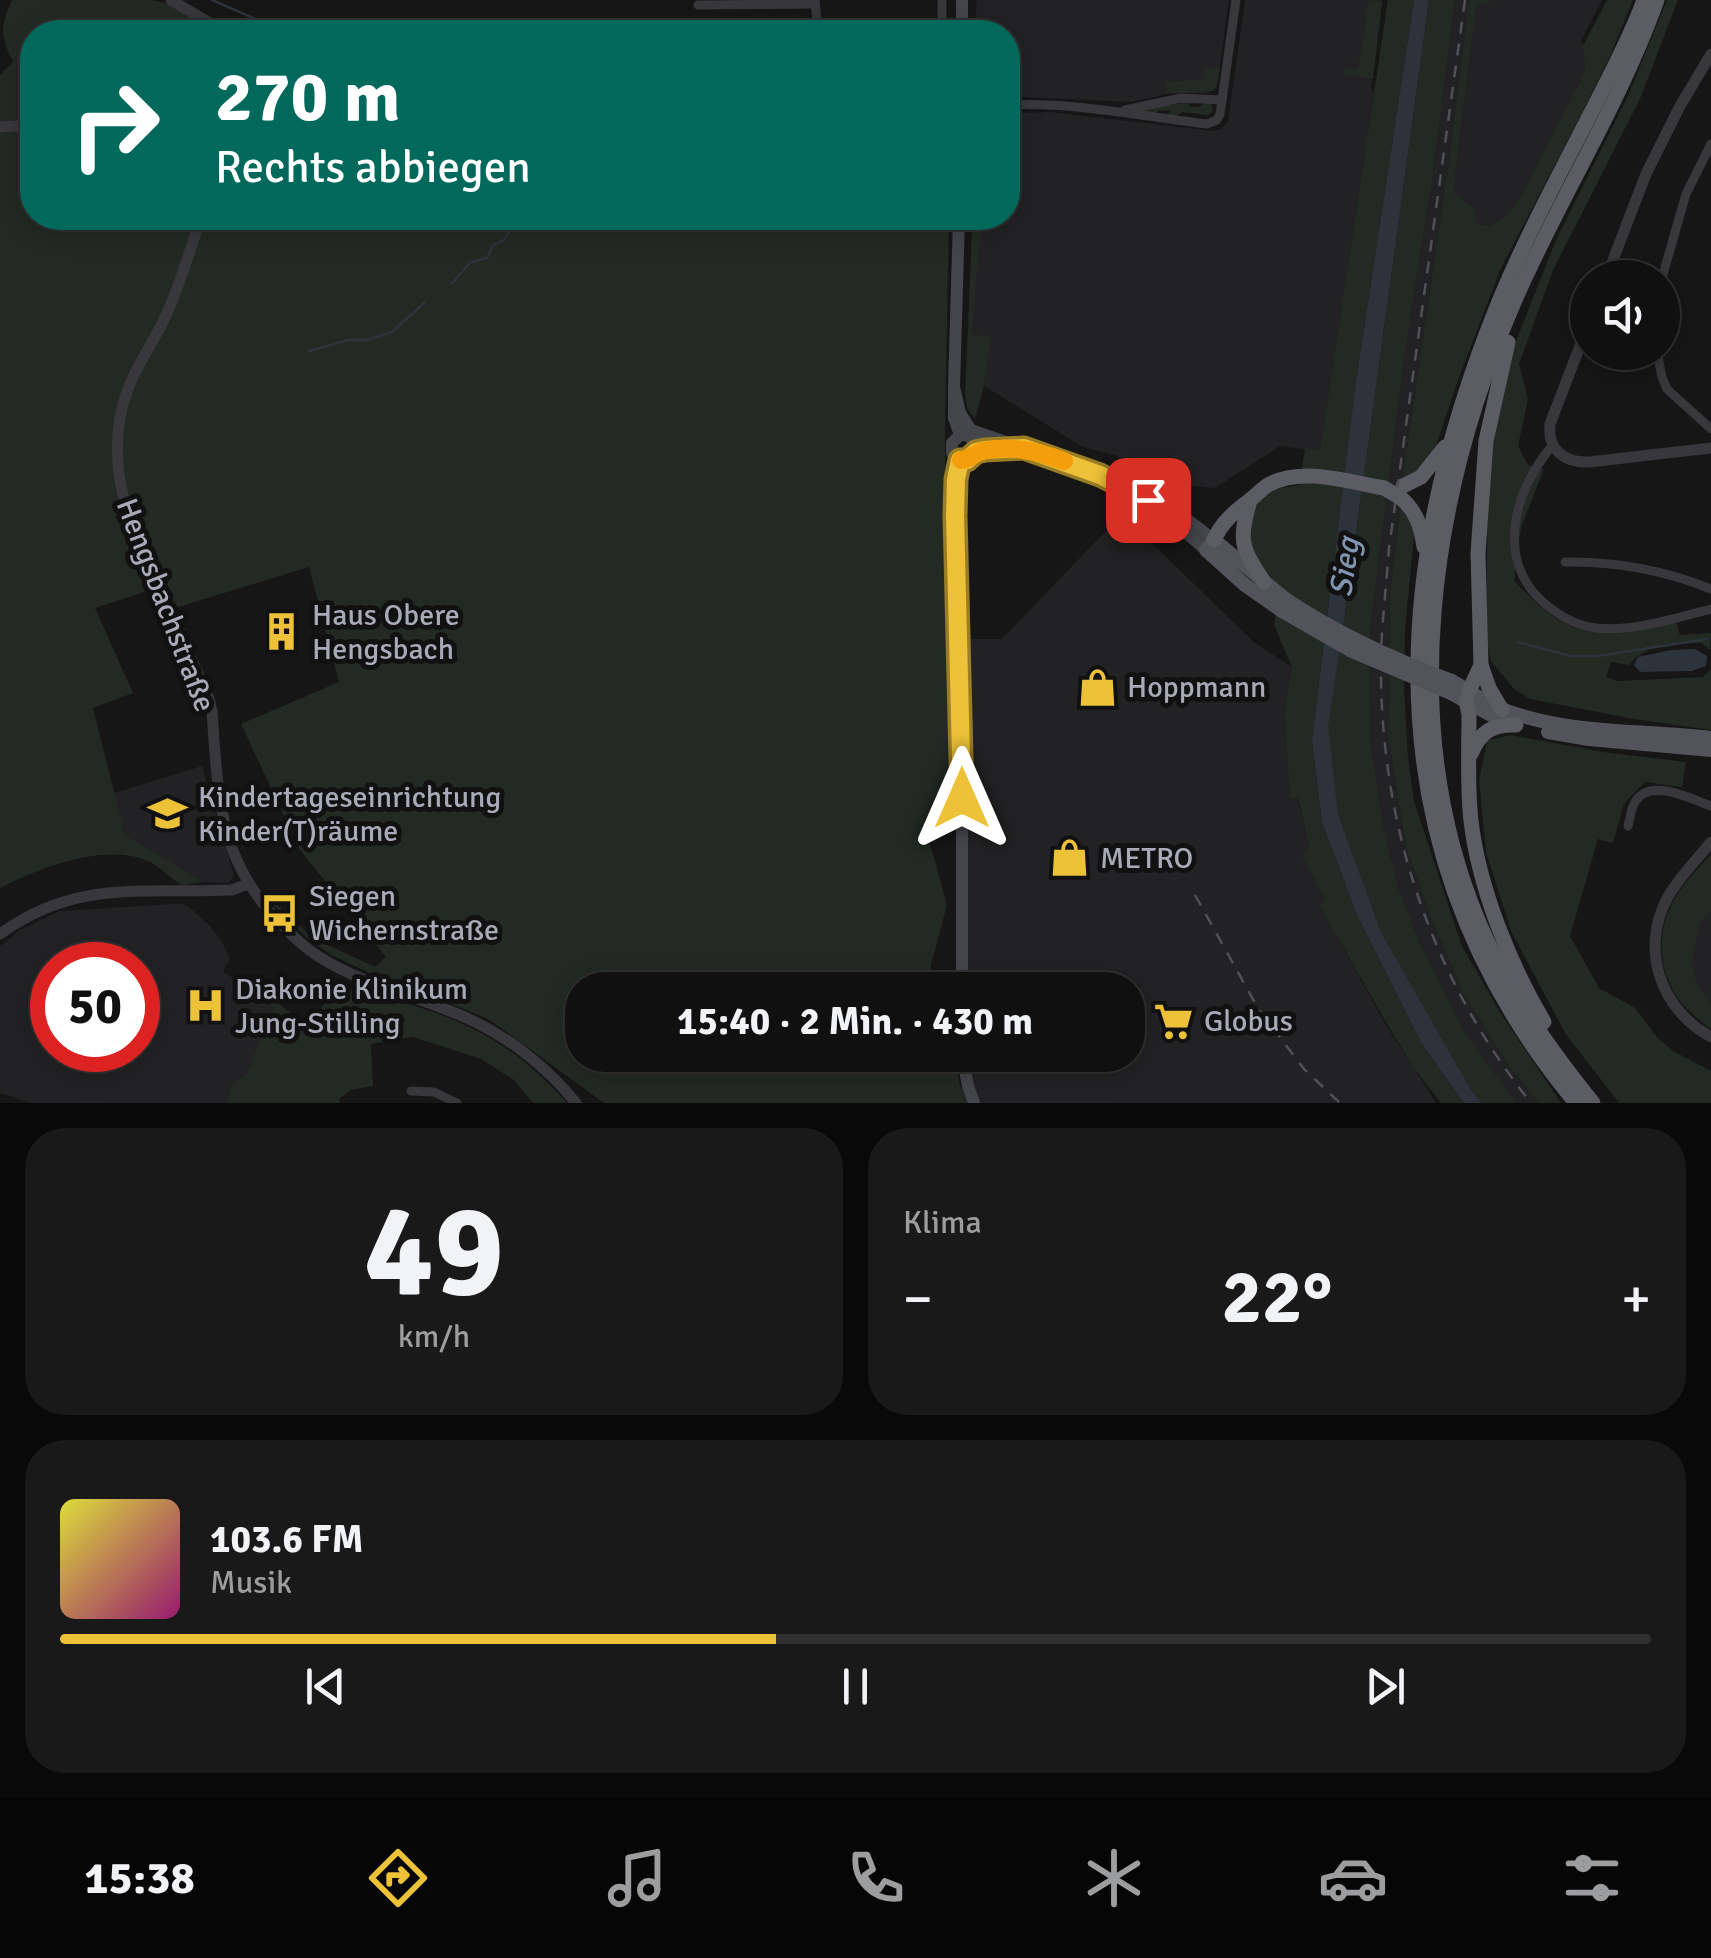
<!DOCTYPE html>
<html lang="de">
<head>
<meta charset="utf-8">
<style>
	body { margin:0; font-family:Signika,sans-serif; background:#19191a; color:#f1f3f6; height:100vh; display:flex; flex-direction:column; font-size:38px; white-space:nowrap }
	* { box-sizing:border-box; margin:0 }
	p { font-size:32px; color:#9c9d9f }
	.icon { flex:none; width:55px; height:55px; fill:none; stroke:currentColor; stroke-width:2; stroke-linecap:round; stroke-linejoin:round }
	.map { position:relative; height:1103px; overflow:hidden }
	.sheet { display:flex; flex-direction:column; gap:25px; padding:25px; background:#090909; flex:1 }
	.sheet>* { flex:none }
	.banner { position:absolute; left:20px; top:20px; width:1000px; height:210px; border-radius:40px; box-shadow:0 5px 25px #0003,0 0 0 2px #303031; background:#00695c; color:#fff; overflow:hidden }
	.controls { position:absolute; left:1570px; top:260px; display:grid; gap:20px }
	.controls a { display:grid; place-items:center; width:110px; height:110px; border-radius:50%; background:#101011; box-shadow:0 5px 25px #0003,0 0 0 2px #303031; font-size:50px }
	.speed { position:absolute; left:30px; top:942px; display:flex; gap:20px; font-size:50px; font-weight:700; text-align:center }
	.speed>* { display:grid; place-content:center; width:130px; height:130px; border-radius:50%; background:#101011; box-shadow:0 5px 25px #0003,0 0 0 2px #303031; line-height:1 }
	.speed .limit { border:15px solid #d22; background:#fff; color:#111 }
	.pin { position:absolute; display:grid; place-items:center; width:85px; height:85px; color:#fff; margin:-42px; border-radius:20px; box-shadow:0 5px 15px #0006 }
	.me { position:absolute; width:110px; margin:-55px; rotate:0deg; stroke-linejoin:round; filter:drop-shadow(0 0 8px #0008) }
	.turn { display:flex; align-items:center; gap:35px; height:210px; padding:0 30px; font-size:45px }
	.turn .icon { width:130px; height:130px; stroke-width:2.5 }
	.turn b { display:block; font-size:70px; line-height:85px }
	.big { font-size:75px; font-weight:700; line-height:1.1 }
	.sheet .card { flex:1; display:flex; flex-direction:column; justify-content:center; gap:15px; min-width:0; padding:0 35px; border-radius:40px; background:#19191a }
	.sheet .dial { align-items:center; gap:0 }
	.dial b { font-size:130px; line-height:1 }
	.song { display:flex; align-items:center; gap:30px }
	.cover { width:120px; height:120px; border-radius:15px; background:linear-gradient(135deg,hsl(60 70% 55%),hsl(320 70% 35%)) }
	.played { height:10px; border-radius:5px; background:linear-gradient(90deg,#edc138 45%,#303031 45%) }
	.keys { display:flex; justify-content:space-around; direction:ltr }
	.heat { display:flex; justify-content:space-between; align-items:center; font-size:55px; direction:ltr }
	.sheet .tiles { flex:1; display:grid; gap:25px; grid-template-columns:1fr 1fr }
	.card:last-child { grid-column:span 2 }
	.trip { position:absolute; left:565px; top:972px; width:580px; height:100px; border-radius:40px; background:#101011; box-shadow:0 5px 25px #0003,0 0 0 2px #303031; font-weight:700; line-height:100px; text-align:center }
	.dock { display:flex; height:160px; justify-content:space-around; align-items:center; background:#060607; color:#9c9d9f }
	.dock .icon { width:70px; height:70px }
	.dock .selected { color:#edc138 }
	.dock b { font-size:45px; color:#f1f3f6 }
	.map>svg:first-child { display:block }
</style>
</head>
<body>
<div class="map">
<svg width="1711" height="1103" viewBox="0 0 1711 1103">
	<rect width="100%" height="100%" fill="#161617"/>
	<g fill="#222224" fill-rule="evenodd">
		<polygon points="977,0 1229,0 1217,86 1207,93 1172,93 1131,102 1008,96 1008,32 974,32"/>
		<polygon points="1245,0 1382,0 1371,87 1374,93 1320,451 1280,446 1215,488 1165,484 1114,455 1083,447 984,386 990,337 968,334 972,218 1008,218 1008,117 1022,113 1050,112 1214,131 1222,128 1228,121"/>
		<polygon points="1455,0 1469,0 1450,152 1403,477 1390,593 1388,735 1406,847 1430,916 1464,995 1510,1068 1539,1103 1516,1103 1509,1095 1463,1030 1422,947 1399,889 1384,829 1371,745 1370,633 1385,509 1408,333 1432,181"/>
		<polygon points="1490,0 1602,0 1581,40 1583,46 1585,71 1523,193 1508,214 1492,226 1477,224 1473,207 1455,194 1454,187 1476,5 1488,4"/>
		<polygon points="1120,516 1129,521 1255,643 1292,667 1284,712 1290,798 1297,796 1309,849 1325,899 1320,906 1386,1025 1436,1103 974,1103 962,1055 1128,1055 1128,990 962,990 965,768 973,766 967,639 1002,639"/>
		<polygon points="202,766 234,875 229,883 204,882 125,835 114,793"/>
		<polygon points="1711,854 1711,1029 1683,1006 1674,993 1666,975 1662,946 1664,928 1673,902"/>
		<path d="M174,904H183L190,908L209,925L221,940L230,959L223,971L276,1009L270,1015L246,1075L231,1085L226,1103H31L0,1093V946L20,930L60,911ZM52,965H138V1050H52Z"/>
	</g>
	<g fill="#222a23">
		<path d="M12,0H152L170,4L216,32H32V218H949L945,434L948,603L954,741L953,820H931L930,843L947,905L931,965L930,990H582V1055H954L960,1085L968,1103H604L490,1020L424,992L374,975L332,955L312,942L286,919L264,894L273,892L280,897L277,905L313,938L375,967L386,957L300,850L241,724L339,682L309,567L175,608L162,586L95,608L133,693L93,708L125,835L204,882L181,885C171,878 161,868 150,862C108,841 38,868 0,888V75L13,62C0,36 0,27 12,0Z"/>
		<polygon points="1369,0 1382,2 1373,79 1343,75 1346,68 1358,69"/>
		<polygon points="1388,0 1414,0 1355,388 1312,741 1322,822 1357,915 1422,1044 1464,1103 1441,1103 1413,1067 1387,1024 1319,905 1325,899 1302,856 1309,849 1298,797 1290,799 1284,712 1292,667 1274,625 1281,587 1258,566 1247,545 1252,510 1263,497 1276,489 1299,485 1305,449 1320,450"/>
		<polygon points="1429,0 1455,0 1432,181 1408,333 1385,509 1370,633 1371,745 1384,829 1399,889 1422,947 1463,1030 1516,1103 1482,1103 1471,1090 1381,932 1338,814 1327,727 1345,613"/>
		<polygon points="1469,0 1490,0 1489,4 1476,6 1454,187 1455,194 1473,207 1477,224 1491,226 1508,214 1523,193 1585,71 1583,46 1607,0 1633,0 1610,56 1581,115 1501,268 1458,380 1433,455 1417,471 1403,477 1450,152"/>
		<path d="M1667,0H1678L1640,99L1553,270L1519,364L1528,399L1518,446L1528,465L1544,469L1521,527L1514,581C1526,592 1537,605 1550,614C1589,643 1633,630 1676,622L1680,635L1711,633L1710,651L1702,643C1676,644 1646,643 1629,665L1611,662L1606,677L1617,681L1703,677L1711,669V730L1634,719L1530,699L1514,689L1491,661L1486,634L1488,473L1508,361L1556,240L1628,96Z"/>
		<polygon points="1220,67 1217,86 1213,91 1167,94 1166,82 1204,79 1204,68"/>
		<path d="M1187,100L1193,101L1188,106L1199,107L1206,102L1211,104L1213,110L1208,115L1182,112L1175,117L1166,116L1171,111L1160,110L1153,115L1135,111L1161,104C1167,107 1183,104 1187,100Z"/>
		<polygon points="973,218 979,218 977,229 982,231 975,284 972,334 991,337 984,386 975,419 967,408 965,393"/>
		<polygon points="1400,506 1415,526 1405,630 1404,688 1408,758 1414,801 1461,944 1501,1014 1561,1103 1539,1103 1510,1068 1464,995 1430,916 1406,847 1388,735 1390,594"/>
		<polygon points="1510,735 1603,752 1686,762 1682,787 1645,782 1624,804 1613,843 1598,839 1570,936 1599,988 1635,1008 1657,1037 1673,1051 1711,1071 1711,1103 1619,1103 1565,1033 1511,931 1486,852 1479,780 1487,741"/>
		<path d="M1711,854V910L1701,922L1697,933L1692,961L1696,982L1711,1003V1029C1669,1000 1647,953 1672,904C1681,885 1697,870 1711,854Z"/>
		<path d="M343,987C436,1009 501,1028 567,1103H533L514,1080L481,1059L413,1037L371,1044L373,1086L350,1090L339,1099L340,1103H226L231,1085L246,1075L270,1014L275,1009L268,1003L271,998L308,1026L331,995Z"/>
	</g>
	<g fill="#2c333b">
		<polygon points="1414,0 1429,0 1345,613 1328,727 1338,814 1381,932 1471,1090 1482,1103 1464,1103 1422,1044 1357,915 1322,822 1312,741 1355,388"/>
		<polygon points="1695,649 1707,656 1706,666 1692,671 1640,672 1634,665 1638,657 1671,650"/>
	</g>
	<g fill="none" stroke-linecap="round" stroke-linejoin="round">
		<g stroke="#2c333b" stroke-width="2.5">
			<polyline points="212,0 286,32"/>
			<polyline points="440,30 453,32"/>
			<polyline points="452,283 471,262 487,258 493,245 504,240 518,218"/>
			<polyline points="309,351 349,340 367,340 392,332 425,302"/>
			<polyline points="1518,642 1570,656 1598,656 1707,639"/>
		</g>
		<g stroke="#37373c" stroke-width="9">
			<polyline points="815,0 818,32"/>
			<polyline points="698,5 815,4"/>
			<polyline points="942,32 942,0"/>
			<path d="M1008,105C1075,102 1140,116 1207,124L1217,120L1220,114L1236,0"/>
			<polyline points="1125,110 1181,98 1222,100"/>
			<polyline points="1662,278 1686,194 1711,144"/>
			<polyline points="1657,352 1662,377 1667,389 1711,429"/>
			<path d="M1552,446C1511,494 1493,568 1553,610C1565,619 1580,626 1596,628C1633,632 1675,618 1711,609"/>
			<path d="M1565,562C1615,561 1664,570 1711,589"/>
			<path d="M1628,826C1630,819 1631,808 1635,802C1650,777 1691,799 1711,806"/>
			<polyline points="411,1091 434,1092 457,1103"/>
		</g>
		<g stroke="#37373c" stroke-width="11">
			<polyline points="171,0 225,32"/>
			<polyline points="0,127 32,125"/>
			<path d="M201,218C190,249 181,282 167,313C156,339 138,362 128,389C112,431 115,477 130,518L209,699L212,711C215,754 217,799 229,840C238,867 251,890 270,912C286,929 301,946 321,958C366,986 421,997 469,1019C510,1038 548,1068 576,1103"/>
			<polyline points="1606,278 1646,174 1680,106 1711,54"/>
			<path d="M1588,325L1550,424C1547,450 1565,463 1589,462L1711,448"/>
			<path d="M1711,842C1697,860 1679,877 1668,897C1639,949 1661,1010 1711,1037"/>
			<path d="M0,934C77,878 145,894 232,890L248,884"/>
		</g>
		<g stroke="#45464c" stroke-width="12">
			<polyline points="962,32 962,0"/>
			<polyline points="959,218 954,387 954,418 960,435"/>
			<polyline points="954,387 960,413 971,430 1101,475 1183,516 1214,540"/>
			<path d="M976,452V443L967,435H960L952,443V453C959,463 969,462 976,452L1017,449"/>
			<polyline points="960,460 955,491 962,773 962,990"/>
			<polyline points="1162,512 1206,550"/>
			<polyline points="962,1055 968,1086 974,1103"/>
		</g>
		<g stroke="#53545b" stroke-width="14">
			<polyline points="1282,611 1245,585 1206,550 1214,540 1284,598"/>
			<path d="M1452,681C1470,691 1488,705 1507,711C1573,735 1643,730 1711,738"/>
			<polyline points="1451,693 1495,717 1512,724"/>
			<polyline points="1548,732 1589,739 1711,750"/>
		</g>
		<g stroke="#5b5c64" stroke-width="15">
			<polyline points="1403,486 1421,477 1445,447"/>
			<path d="M1401,498C1417,512 1421,527 1424,547"/>
			<path d="M1250,500C1239,541 1240,546 1264,582"/>
			<path d="M1214,540C1221,523 1235,511 1250,500C1256,495 1262,489 1268,485C1302,466 1348,482 1384,488"/>
			<polyline points="1469,691 1481,665"/>
			<path d="M1466,701L1469,714C1469,749 1467,786 1471,821C1479,888 1510,965 1544,1022"/>
			<polyline points="1502,710 1489,688 1481,665 1478,553 1486,441 1508,342"/>
			<path d="M1471,754C1480,732 1492,724 1516,725"/>
			<path d="M1576,1103C1374,860 1385,579 1500,299C1528,232 1563,168 1596,103C1613,69 1631,36 1644,0"/>
			<path d="M1593,1103C1549,1048 1508,991 1480,925C1395,726 1431,494 1515,300C1559,199 1620,104 1657,0"/>
		</g>
		<g stroke="#505157" stroke-width="2.5" stroke-dasharray="12 10" stroke-linecap="butt">
			<path d="M1465,0L1389,548C1386,591 1380,635 1381,678C1383,834 1434,981 1531,1103"/>
			<polyline points="1195,895 1259,1010 1304,1069 1340,1103"/>
		</g>
		<g stroke="#53545b" stroke-width="14">
			<path d="M1284,598C1337,634 1392,659 1452,681"/>
			<polyline points="1282,611 1350,650 1451,693"/>
		</g>
		<polyline stroke="#5b5c64" stroke-width="15" points="1384,488 1401,498"/>
	</g>
	<g fill="none" stroke-linecap="round" stroke-linejoin="round">
		<defs>
			<polyline id="route" points="962,798 955,516 956,479 960,460 967,460 976,452 985,450 1024,448 1100,475 1148,500"/>
		</defs>
		<use href="#route" stroke="#9a7d24" stroke-width="25"/>
		<use href="#route" stroke="#edc138" stroke-width="18"/>
		<path stroke="#f59e0b" stroke-width="18" d="M961,460C971,459 974,453 983,451C1011,445 1037,451 1064,461"/>
	</g>
	<defs>
		<symbol id="building-bare" viewBox="-9 -9 18 18"><path d="M-4-6H4V6H1V3H-1V6H-4ZM-2.5-4.3h1.7v1.8h-1.7ZM.8-4.3h1.7v1.8H.8ZM-2.5-1h1.7V.8h-1.7ZM.8-1h1.7V.8H.8Z" fill="#edc138" stroke="#111112" stroke-width="2.5" paint-order="stroke"/></symbol>
		<symbol id="shop-bare" viewBox="-9 -9 18 18"><path d="M-5-2.5h2.3a2.7 3.5 0 0 1 5.4 0H5L5.5 6h-11ZM-1.5-2.5h3a1.5 2.3 0 0 0-3 0Z" fill="#edc138" stroke="#111112" stroke-width="2.5" paint-order="stroke"/></symbol>
		<symbol id="school-bare" viewBox="-9 -9 18 18"><path d="M0-5L7-2L0 1L-7-2ZM-4 1L0 2.5L4 1V4Q0 6-4 4Z" fill="#edc138" stroke="#111112" stroke-width="2.5" paint-order="stroke"/></symbol>
		<symbol id="bus-bare" viewBox="-9 -9 18 18"><path d="M-5-6H5V4H4V6H2V4H-2V6H-4V4H-5ZM-3.5-4V0h7V-4ZM-3.5 1.2v1.5H-2V1.2ZM2 1.2v1.5H3.5V1.2Z" fill="#edc138" stroke="#111112" stroke-width="2.5" paint-order="stroke"/></symbol>
		<symbol id="hospital-bare" viewBox="-9 -9 18 18"><path d="M-5-5h3v3.5h4V-5h3V5h-3V1.5h-4V5h-3Z" fill="#edc138" stroke="#111112" stroke-width="2.5" paint-order="stroke"/></symbol>
		<symbol id="supermarket-bare" viewBox="-9 -9 18 18"><path d="M-6-5.5h2.5l.6 2H6L4.5 2H-2.5L-4.4-4H-6ZM-1.5 3.2a1.3 1.3 0 1 0 .1 0ZM3 3.2a1.3 1.3 0 1 0 .1 0Z" fill="#edc138" stroke="#111112" stroke-width="2.5" paint-order="stroke"/></symbol>
	</defs>
	<g fill-rule="evenodd">
		<use href="#building-bare" x="254" y="604" width="55" height="55"/>
		<use href="#shop-bare" x="1070" y="660" width="55" height="55"/>
		<use href="#school-bare" x="140" y="786" width="55" height="55"/>
		<use href="#shop-bare" x="1042" y="830" width="55" height="55"/>
		<use href="#bus-bare" x="252" y="886" width="55" height="55"/>
		<use href="#hospital-bare" x="178" y="978" width="55" height="55"/>
		<use href="#supermarket-bare" x="1146" y="994" width="55" height="55"/>
	</g>
	<g text-anchor="middle" stroke-width="10" stroke-linejoin="round" paint-order="stroke">
		<g font-size="30" fill="#a8abb7" stroke="#111112">
			<text transform="translate(166 605) rotate(69)" y="10">Hengsbachstraße</text>
		</g>
		<g font-size="30" fill="#a8abb7" stroke="#111112" text-anchor="start">
			<text x="312" y="625">Haus Obere<tspan x="312" dy="34">Hengsbach</tspan></text>
			<text x="1127" y="697">Hoppmann</text>
			<text x="198" y="807">Kindertageseinrichtung<tspan x="198" dy="34">Kinder(T)räume</tspan></text>
			<text x="1100" y="868">METRO</text>
			<text x="309" y="906">Siegen<tspan x="309" dy="34">Wichernstraße</tspan></text>
			<text x="235" y="999">Diakonie Klinikum<tspan x="235" dy="34">Jung-Stilling</tspan></text>
			<text x="1204" y="1031">Globus</text>
		</g>
		<g font-size="32" font-style="italic" fill="#8095b1" stroke="#111112">
			<text transform="translate(1344 567) rotate(-82)" y="11">Sieg</text>
		</g>
	</g>
</svg>
<div class="controls">
<a><svg class="icon" aria-label="sound" viewBox="0 0 24 24"><path d="M4 9h4l5-4v14l-5-4H4zM17 9q2 3 0 6"/></svg></a>
</div>
<div class="speed"><div class="limit">50</div></div>
<div class="pin" style="left:1148px;top:500px;background:#d93025"><svg class="icon" aria-label="arrive" viewBox="0 0 24 24"><path d="M6 21V4h12l-3 4 3 4H6"/></svg></div>
<svg class="me" style="left:962px;top:798px" viewBox="-20 -20 40 40"><path d="M0-17L14 15 0 8-14 15z" fill="#edc138" stroke="#fff" stroke-width="4"/></svg>
<div class="trip">15:40 · 2 Min. · 430 m</div>
<div class="banner">
<div class="turn"><svg class="icon" aria-label="right" viewBox="0 0 24 24"><path d="M7 20v-9h11M14 6l5 5-5 5"/></svg><div><b>270 m</b>Rechts abbiegen</div></div>
</div>
</div>
<section class="sheet">
<div class="tiles">
<div class="card dial"><b>49</b><p>km/h</p></div>
<div class="card"><p>Klima</p>
<div class="heat"><a>−</a><b class="big">22°</b><a>+</a></div>
</div>
<div class="card">
<div class="song"><i class="cover"></i><div><b>103.6 FM</b><p>Musik</p></div></div>
<div class="played"></div>
<div class="keys"><svg class="icon" aria-label="previous" viewBox="0 0 24 24"><path d="M18 5L8 12l10 7zM5 5v14"/></svg><svg class="icon" aria-label="pause" viewBox="0 0 24 24"><path d="M8 5v14M16 5v14"/></svg><svg class="icon" aria-label="next" viewBox="0 0 24 24"><path d="M6 5l10 7-10 7zM19 5v14"/></svg></div>
</div>
</div>
</section>
<nav class="dock">
<b>15:38</b>
<svg class="icon selected" aria-label="directions" viewBox="0 0 24 24"><path d="M12 3l9 9-9 9-9-9zM9 14v-3h6M13 9l2 2-2 2"/></svg>
<svg class="icon" aria-label="music" viewBox="0 0 24 24"><path d="M9 18V5l10-2v13"/><circle cx="6" cy="18" r="3"/><circle cx="16" cy="16" r="3"/></svg>
<svg class="icon" aria-label="phone" viewBox="0 0 24 24"><path d="M5 4h4l2 5-3 2q2 4 5 5l2-3 5 2v4C11 20 4 13 5 4z"/></svg>
<svg class="icon" aria-label="climate" viewBox="0 0 24 24"><path d="M12 3v18M4 7l16 10M4 17L20 7"/></svg>
<svg class="icon" aria-label="car" viewBox="0 0 24 24"><path d="M5 17H2v-5l4-1 3-4h7l3 4 3 1v5h-3M9 17h6M6 11h13"/><circle cx="7" cy="17" r="2"/><circle cx="17" cy="17" r="2"/></svg>
<svg class="icon" aria-label="filters" viewBox="0 0 24 24"><path d="M4 7h16M4 17h16"/><circle cx="9" cy="7" r="2"/><circle cx="15" cy="17" r="2"/></svg>
</nav>
</body>
</html>
